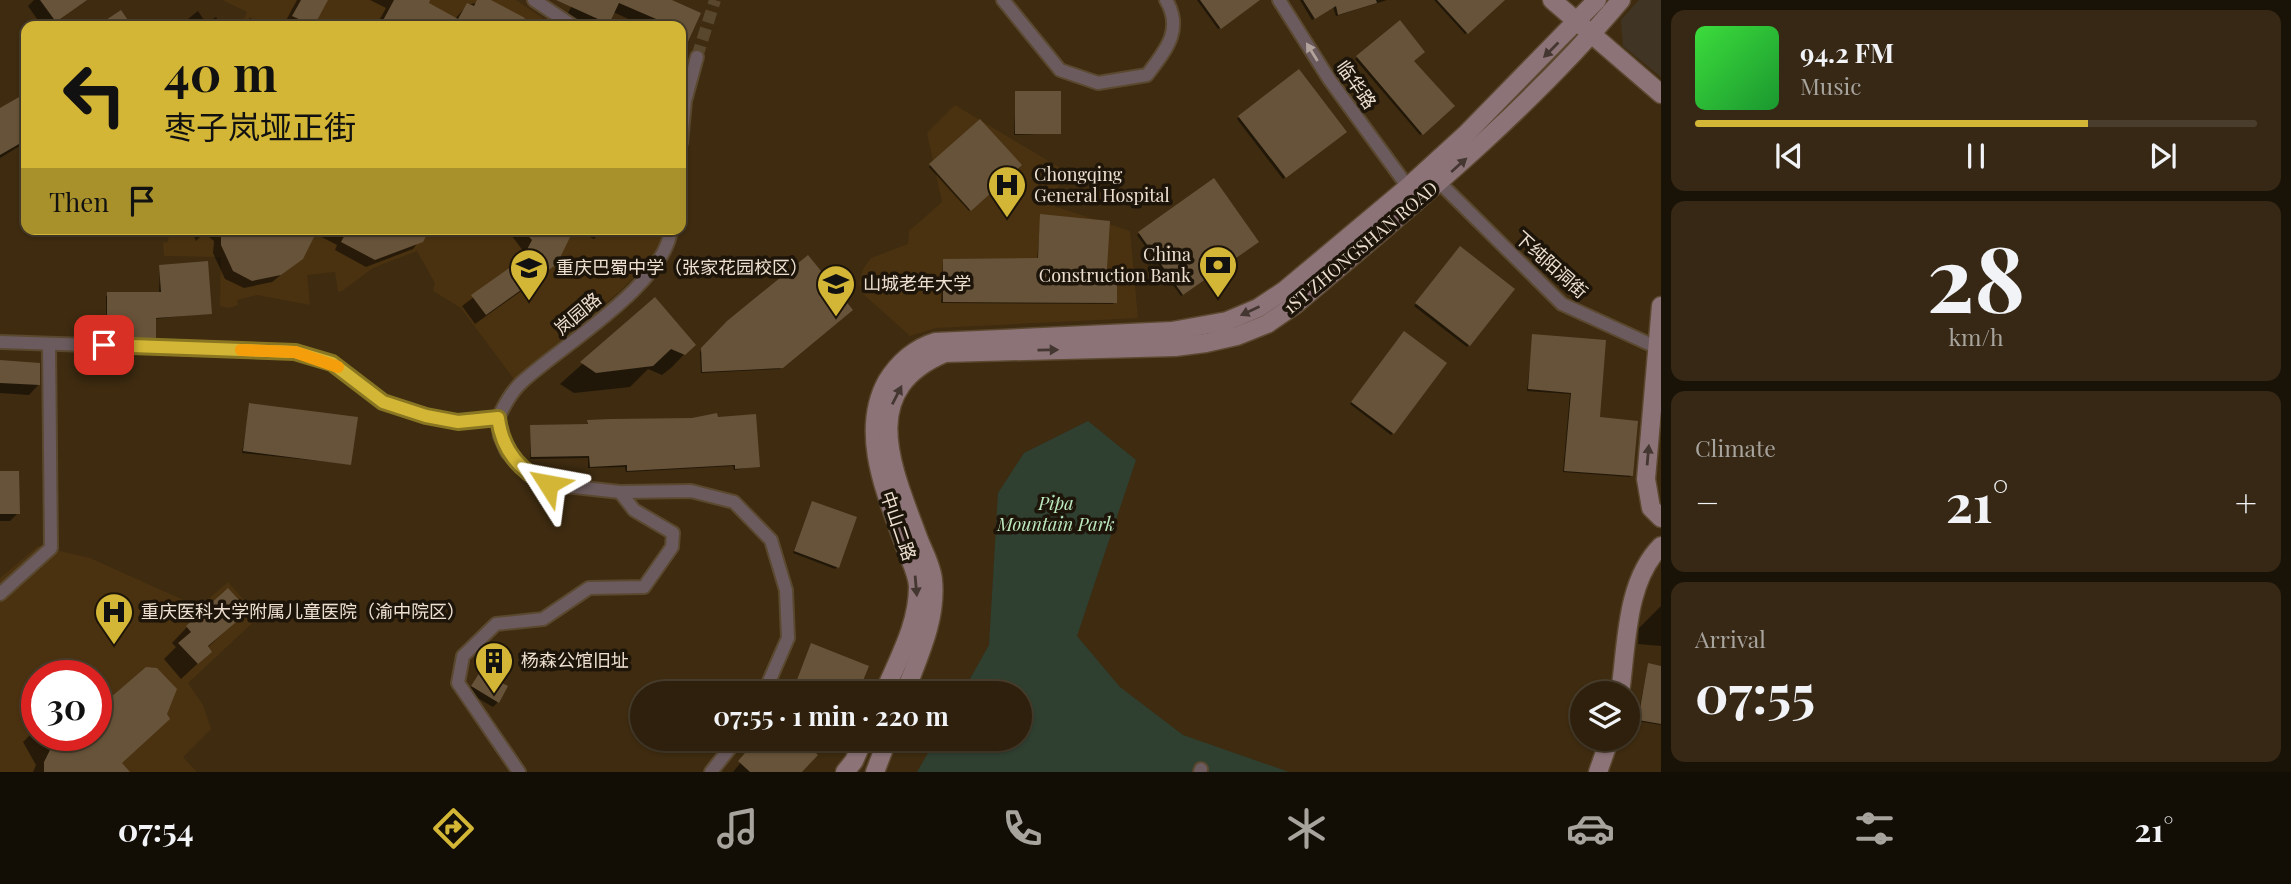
<!DOCTYPE html>
<html lang="en">
<head>
<meta charset="utf-8">
<style>
	body { margin:0; font-family:"Playfair Display","Noto Sans SC",serif; background:#362815; color:#f1f3f6; height:100vh; display:flex; flex-direction:column; font-size:26px; white-space:nowrap }
	* { box-sizing:border-box; margin:0 }
	p { font-size:23px; color:#a7a39d }
	.icon { flex:none; width:38px; height:38px; fill:none; stroke:currentColor; stroke-width:2; stroke-linecap:round; stroke-linejoin:round }
	.map { position:relative; flex:1; overflow:hidden }
	.side { display:flex; flex-direction:column; gap:10px; padding:10px; background:#191207; width:630px }
	.side>* { flex:none }
	.banner { position:absolute; left:21px; top:21px; width:665px; height:214px; border-radius:14px; box-shadow:0 2px 5px #0004,0 0 0 2px #493e2d; background:#d3b635; color:#111; overflow:hidden }
	.tools { position:absolute; left:1570px; top:681px; display:grid; gap:14px }
	.tools a { display:grid; place-items:center; width:70px; height:70px; border-radius:50%; background:#2e200c; box-shadow:0 2px 5px #0004,0 0 0 2px #493e2d; font-size:35px }
	.speed { position:absolute; left:21px; top:660px; display:flex; gap:14px; font-size:35px; font-weight:700; text-align:center }
	.speed>* { display:grid; place-content:center; width:91px; height:91px; border-radius:50%; background:#2e200c; box-shadow:0 2px 5px #0004,0 0 0 2px #493e2d; line-height:1 }
	.speed .limit { border:10px solid #d22; background:#fff; color:#111 }
	.pin { position:absolute; display:grid; place-items:center; width:60px; height:60px; color:#fff; margin:-30px; border-radius:14px; box-shadow:0 4px 10px #0006 }
	.me { position:absolute; width:77px; margin:-38px; rotate:304deg; stroke-linejoin:round; filter:drop-shadow(0 0 5px #0008) }
	.turn { display:flex; align-items:center; gap:24px; height:147px; padding:0 28px; font-size:32px }
	.turn .icon { width:91px; height:91px; stroke-width:2.5 }
	.turn b { display:block; font-size:49px; line-height:60px }
	.then { display:flex; align-items:center; height:66px; padding:0 28px; background:#0003; gap:14px; font-size:26px }
	.big { font-size:52px; font-weight:700; line-height:1.1 }
	.side .card { flex:1; display:flex; flex-direction:column; justify-content:center; gap:10px; min-width:0; padding:0 24px; border-radius:14px; background:#362815 }
	.side .dial { align-items:center; gap:0 }
	.dial b { font-size:91px; line-height:1 }
	.song { display:flex; align-items:center; gap:21px }
	.cover { width:84px; height:84px; border-radius:10px; background:linear-gradient(135deg,hsl(120 70% 55%),hsl(130 70% 35%)) }
	.played { height:7px; border-radius:4px; background:linear-gradient(90deg,#d3b635 70%,#493e2d 70%) }
	.keys { display:flex; justify-content:space-around; direction:ltr }
	.heat { display:flex; justify-content:space-between; align-items:center; font-size:38px; direction:ltr }
	.trip { position:absolute; left:630px; top:681px; width:402px; height:70px; border-radius:35px; background:#2e200c; box-shadow:0 2px 5px #0004,0 0 0 2px #493e2d; font-weight:700; line-height:70px; text-align:center }
	.dock { display:flex; height:112px; justify-content:space-around; align-items:center; background:#120d05; color:#a7a39d }
	.dock .icon { width:49px; height:49px }
	.dock .active { color:#d3b635 }
	.dock b { font-size:32px; color:#f1f3f6 }
	main { display:flex; flex:1; min-height:0 }
	.map>svg:first-child { display:block }
</style>
</head>
<body>
<main>
<div class="map">
<svg width="1661" height="772" viewBox="0 0 1661 772">
	<rect width="100%" height="100%" fill="#3e2b10"/>
	<polygon fill="#403525" points="1639,0 1661,0 1661,77 1623,46 1621,20"/>
	<g fill="#4a3210" fill-rule="evenodd">
		<polygon points="222,0 516,0 554,26 241,26 247,12"/>
		<polygon points="955,105 1062,169 1054,206 1130,231 1138,318 936,328 910,336 862,293 859,283 863,269 871,258 908,244 909,231 942,202 927,133"/>
		<polygon points="169,229 666,229 651,260 619,292 514,379 461,308 433,291 435,283 417,251 373,268 342,291 338,292 335,272 307,275 310,305 257,295 237,300 238,305 228,308 220,306 221,257 164,256 163,243 168,242"/>
		<path d="M38,546L90,558L199,607L228,582L259,617L188,683L203,705L211,729L183,757L197,772H0V578ZM37,676H96V735H37Z"/>
	</g>
	<polygon fill="#2f3f30" points="1088,421 1136,460 1077,636 1120,687 1183,735 1289,772 917,772 936,739 1020,738 1020,693 962,693 989,645 998,493 1024,453"/>
	<g fill="#0007">
		<polygon points="34,0 83,0 83,1 52,26 42,26 28,6"/>
		<polygon points="297,0 326,0 312,26 283,26"/>
		<polygon points="370,0 428,0 426,4 455,19 467,5 488,0 523,18 519,26 376,26 386,8"/>
		<polygon points="561,0 668,0 698,14 681,52 681,26 644,26 613,12 605,26 586,26 566,17 572,5"/>
		<polygon points="1197,0 1259,0 1218,29"/>
		<polygon points="1300,0 1387,0 1336,16 1333,7 1312,20"/>
		<polygon points="1434,0 1503,0 1465,34"/>
		<polygon points="198,11 206,23 216,17 222,26 179,26"/>
		<polygon points="250,18 268,26 242,26"/>
		<polygon points="1400,23 1412,61 1453,106 1420,135 1355,59"/>
		<polygon points="1016,93 1059,133 1014,135"/>
		<polygon points="26,95 26,142 0,158 0,110"/>
		<polygon points="1239,117 1344,132 1283,179 1237,119"/>
		<polygon points="980,121 1020,165 969,211 929,167"/>
		<polygon points="1041,216 1104,285 1115,302 1113,304 941,303 943,260 1037,260"/>
		<polygon points="191,229 428,229 413,249 366,267 335,250 337,245 314,233 292,266 272,282 244,288 225,279 213,253 214,241 204,233 196,241"/>
		<polygon points="507,229 572,229 556,263 545,274 475,324 462,306 515,266 523,251"/>
		<polygon points="572,229 604,229 594,239"/>
		<polygon points="1139,233 1255,244 1181,296 1137,235"/>
		<polygon points="1460,248 1512,289 1467,347 1414,306"/>
		<polygon points="160,266 210,313 154,319 152,340 106,338 106,296 159,294"/>
		<polygon points="654,300 693,345 672,367 662,375 648,369 630,387 574,393 560,384"/>
		<polygon points="851,310 779,369 701,373 700,352 729,322"/>
		<polygon points="1402,335 1393,433 1391,435 1350,404"/>
		<polygon points="1533,336 1598,419 1632,475 1630,477 1563,472 1570,394 1527,391"/>
		<polygon points="0,363 39,384 29,395 0,393"/>
		<polygon points="250,405 349,464 242,453"/>
		<polygon points="588,422 758,466 734,470 733,466 626,472 625,467 588,468 588,458 530,459 531,427 586,426"/>
		<polygon points="0,473 18,513 10,521 0,521"/>
		<polygon points="811,505 837,567 835,569 793,553"/>
		<polygon points="1661,606 1661,646 1638,644 1639,628"/>
		<polygon points="247,611 207,648 210,652 181,679 164,659 176,647 172,643 187,627"/>
		<polygon points="1648,665 1661,667 1661,725 1637,721"/>
		<polygon points="476,679 498,702 493,707 467,692"/>
		<polygon points="37,728 37,735 96,735 128,772 33,772 36,765 23,742"/>
		<polygon points="761,738 800,772 733,772"/>
	</g>
	<g fill="#675339">
		<polygon points="40,0 87,0 56,22"/>
		<polygon points="301,0 328,0 314,26 292,16"/>
		<polygon points="394,0 430,0 429,3 458,19 467,3 474,6 477,0 491,0 525,18 520,26 380,26"/>
		<polygon points="556,0 672,0 701,13 681,57 681,26 661,26 663,22 619,3 609,24"/>
		<polygon points="1200,0 1260,0 1221,29"/>
		<polygon points="1303,0 1376,0 1377,3 1338,15 1336,6 1315,19"/>
		<polygon points="1437,0 1505,0 1468,34"/>
		<polygon points="121,10 132,26 97,26"/>
		<polygon points="1400,20 1425,52 1414,61 1455,106 1423,135 1356,56"/>
		<polygon points="1299,69 1347,132 1286,178 1238,116"/>
		<rect x="1015" y="91" width="46" height="43"/>
		<polygon points="26,93 26,140 0,155 0,108"/>
		<polygon points="980,119 1022,165 971,211 929,164"/>
		<polygon points="1214,178 1259,242 1183,295 1138,232"/>
		<polygon points="1040,214 1110,221 1106,284 1117,284 1117,303 943,302 943,259 1038,258"/>
		<polygon points="221,229 318,229 303,259 281,275 252,281 233,271 221,245"/>
		<polygon points="348,229 430,229 423,242 375,260 341,242"/>
		<polygon points="522,229 574,229 557,264 486,315 471,295 522,259 532,240"/>
		<polygon points="1460,246 1515,289 1470,346 1415,303"/>
		<polygon points="808,255 853,310 783,368 702,372 701,348 727,321"/>
		<polygon points="208,261 212,314 156,318 156,339 107,337 107,292 161,292 159,265"/>
		<polygon points="655,297 696,345 685,355 671,349 653,366 596,373 580,362"/>
		<polygon points="1404,331 1447,363 1394,434 1351,402"/>
		<polygon points="1532,334 1606,340 1600,417 1638,421 1633,476 1564,471 1571,393 1528,389"/>
		<polygon points="0,360 40,363 40,385 0,383"/>
		<polygon points="249,403 358,417 351,465 243,451"/>
		<polygon points="717,413 718,417 756,414 760,467 735,469 735,465 627,471 627,465 590,467 589,456 531,457 530,425 588,424 587,420 611,419 692,418"/>
		<polygon points="0,471 19,471 20,514 0,514"/>
		<polygon points="812,501 857,517 839,568 794,551"/>
		<polygon points="228,588 249,611 208,646 212,652 198,664 178,643 191,632 186,626"/>
		<polygon points="811,643 869,666 858,693 792,693"/>
		<polygon points="1648,663 1661,666 1661,724 1638,720"/>
		<polygon points="146,667 157,668 177,689 167,714 170,719 122,763 130,772 44,772 44,762 51,748 41,735 96,735 96,710"/>
		<polygon points="480,672 508,686 499,703 471,686"/>
		<polygon points="758,738 800,738 818,755 802,772 750,772 738,761"/>
	</g>
	<g fill="none" stroke-linecap="round" stroke-linejoin="round">
		<polyline stroke="#58462d" stroke-width="12" stroke-dasharray="12 6" stroke-linecap="butt" points="697,57 715,0"/>
		<defs>
			<g id="street">
				<polyline points="534,0 573,26"/>
				<path d="M1003,0L1060,70L1098,83L1147,75C1165,51 1184,30 1166,0"/>
				<polyline points="1279,0 1329,79 1408,187"/>
				<polyline points="681,143 685,101 697,57"/>
				<polyline points="1440,183 1562,304 1656,347"/>
				<polyline points="0,342 295,352 332,363 383,402 426,416 458,422 498,418"/>
				<polyline points="498,418 500,436 507,452 529,475 548,484 620,492 691,491 734,502 771,540 786,590 788,638 764,693"/>
				<path d="M498,418C504,406 511,392 522,382C562,345 665,285 671,229"/>
				<polyline points="0,594 51,548 49,344"/>
				<polyline points="519,772 458,683 463,656 496,624 543,619 589,588 644,587 672,547 673,533 634,510 620,492"/>
				<polyline points="711,772 738,738"/>
				<polyline points="1200,772 1201,769"/>
			</g>
			<g id="secondary">
				<polyline points="1552,0 1661,94"/>
				<polyline points="1661,306 1646,479 1651,508 1661,518"/>
				<path d="M884,693C898,659 918,625 918,587C918,574 909,558 905,546C887,496 858,433 887,381C898,363 915,348 935,342L1172,331L1227,321L1258,308L1285,290L1408,187L1465,135L1597,0"/>
				<path d="M905,693C918,657 937,620 933,580C932,567 924,552 919,540C894,471 854,391 945,353L1175,347L1206,343L1237,336L1267,324L1296,304C1409,208 1525,114 1621,0"/>
				<path d="M1620,693C1627,646 1625,582 1661,546"/>
				<polyline points="845,772 854,761 864,738"/>
				<polyline points="875,772 888,738"/>
				<polyline points="1598,772 1610,738"/>
			</g>
		</defs>
		<use href="#street" stroke="#5a482f" stroke-width="16"/>
		<use href="#secondary" stroke="#5a482f" stroke-width="21"/>
		<use href="#street" stroke="#6b5b5e" stroke-width="12"/>
		<use href="#secondary" stroke="#8c7378" stroke-width="18"/>
	</g>
	<defs><path id="oneway-solid" d="M-6-.8H1V-3.2L6.5 0L1 3.2V.8H-6Z" transform="scale(1.75)"/></defs>
	<g fill="#443630">
		<use href="#oneway-solid" transform="translate(1551 50) rotate(135)"/>
		<use href="#oneway-solid" transform="translate(1459 165) rotate(-42)"/>
		<use href="#oneway-solid" transform="translate(1250 311) rotate(155)"/>
		<use href="#oneway-solid" transform="translate(1048 350) rotate(-1)"/>
		<use href="#oneway-solid" transform="translate(897 395) rotate(-63)"/>
		<use href="#oneway-solid" transform="translate(1648 455) rotate(-85)"/>
		<use href="#oneway-solid" transform="translate(916 586) rotate(85)"/>
	</g>
	<use fill="#b2a49d" href="#oneway-solid" transform="translate(1312 52) rotate(-122)"/>
	<g fill="none" stroke-linecap="round" stroke-linejoin="round">
		<defs>
			<path id="route" d="M104,345L295,352L332,363L383,402L426,416L458,422L498,418C502,450 519,471 548,484"/>
		</defs>
		<use href="#route" stroke="#897622" stroke-width="18"/>
		<use href="#route" stroke="#d3b635" stroke-width="12"/>
		<polyline stroke="#f59e0b" stroke-width="12" points="241,350 295,352 338,367"/>
	</g>
	<defs>
		<symbol id="hospital-pin" viewBox="-11 -11 22 30"><path d="M0 17L-7.5 6A9.5 9.5 0 1 1 7.5 6Z" fill="#d3b635" stroke="#1e150a"/><path d="M-5-5h3v3.5h4V-5h3V5h-3V1.5h-4V5h-3Z" fill="#111"/></symbol>
		<symbol id="bank-pin" viewBox="-11 -11 22 30"><path d="M0 17L-7.5 6A9.5 9.5 0 1 1 7.5 6Z" fill="#d3b635" stroke="#1e150a"/><path d="M-6-4H6V4H-6ZM0-2.3a2.3 2.3 0 1 0 0 4.6a2.3 2.3 0 1 0 0-4.6Z" fill="#111"/></symbol>
		<symbol id="school-pin" viewBox="-11 -11 22 30"><path d="M0 17L-7.5 6A9.5 9.5 0 1 1 7.5 6Z" fill="#d3b635" stroke="#1e150a"/><path d="M0-5L7-2L0 1L-7-2ZM-4 1L0 2.5L4 1V4Q0 6-4 4Z" fill="#111"/></symbol>
		<symbol id="university-pin" viewBox="-11 -11 22 30"><path d="M0 17L-7.5 6A9.5 9.5 0 1 1 7.5 6Z" fill="#d3b635" stroke="#1e150a"/><path d="M0-5L7-2L0 1L-7-2ZM-4 1L0 2.5L4 1V4Q0 6-4 4Z" fill="#111"/></symbol>
		<symbol id="building-pin" viewBox="-11 -11 22 30"><path d="M0 17L-7.5 6A9.5 9.5 0 1 1 7.5 6Z" fill="#d3b635" stroke="#1e150a"/><path d="M-4-6H4V6H1V3H-1V6H-4ZM-2.5-4.3h1.7v1.8h-1.7ZM.8-4.3h1.7v1.8H.8ZM-2.5-1h1.7V.8h-1.7ZM.8-1h1.7V.8H.8Z" fill="#111"/></symbol>
	</defs>
	<g fill-rule="evenodd">
		<use href="#hospital-pin" x="985" y="163" width="44" height="60"/>
		<use href="#bank-pin" x="1196" y="243" width="44" height="60"/>
		<use href="#school-pin" x="507" y="246" width="44" height="60"/>
		<use href="#university-pin" x="814" y="262" width="44" height="60"/>
		<use href="#hospital-pin" x="92" y="590" width="44" height="60"/>
		<use href="#building-pin" x="472" y="639" width="44" height="60"/>
	</g>
	<g text-anchor="middle" stroke-width="7" stroke-linejoin="round" paint-order="stroke">
		<g font-size="18" fill="#ede0d1" stroke="#1e150a">
			<text transform="translate(1356 85) rotate(55)" y="6">临华路</text>
			<text transform="translate(1361 248) rotate(-40)" y="6">1ST ZHONGSHAN ROAD</text>
			<text transform="translate(1551 265) rotate(42)" y="6">下纯阳洞街</text>
			<text transform="translate(578 314) rotate(-40)" y="6">岚园路</text>
			<text transform="translate(898 526) rotate(71)" y="6">中山二路</text>
		</g>
		<g font-size="18" fill="#ede0d1" stroke="#1e150a" text-anchor="start">
			<text x="1034" y="181">Chongqing<tspan x="1034" dy="21">General Hospital</tspan></text>
			<text x="1191" y="261" text-anchor="end">China<tspan x="1191" dy="21">Construction Bank</tspan></text>
			<text x="556" y="274">重庆巴蜀中学（张家花园校区）</text>
			<text x="863" y="290">山城老年大学</text>
			<text x="141" y="618">重庆医科大学附属儿童医院（渝中院区）</text>
			<text x="521" y="667">杨森公馆旧址</text>
		</g>
		<g font-size="18" font-style="italic" fill="#bdebbf" stroke="#1e150a">
			<text x="1056" y="510">Pipa<tspan x="1056" dy="21">Mountain Park</tspan></text>
		</g>
	</g>
</svg>
<div class="tools">
<a><svg class="icon" aria-label="layers" viewBox="0 0 24 24"><path d="M12 4l9 5-9 5-9-5zM3 14l9 5 9-5"/></svg></a>
</div>
<div class="speed"><div class="limit">30</div></div>
<div class="pin" style="left:104px;top:345px;background:#d93025"><svg class="icon" aria-label="arrive" viewBox="0 0 24 24"><path d="M6 21V4h12l-3 4 3 4H6"/></svg></div>
<svg class="me" style="left:548px;top:484px" viewBox="-20 -20 40 40"><path d="M0-17L14 15 0 8-14 15z" fill="#d3b635" stroke="#fff" stroke-width="4"/></svg>
<div class="trip">07:55 · 1 min · 220 m</div>
<div class="banner">
<div class="turn"><svg class="icon" aria-label="left" viewBox="0 0 24 24"><path d="M17 20v-9H6M10 6l-5 5 5 5"/></svg><div><b>40 m</b>枣子岚垭正街</div></div>
<div class="then">Then<svg class="icon" aria-label="arrive" viewBox="0 0 24 24"><path d="M6 21V4h12l-3 4 3 4H6"/></svg></div>
</div>
</div>
<section class="side">
<div class="card">
<div class="song"><i class="cover"></i><div><b>94.2 FM</b><p>Music</p></div></div>
<div class="played"></div>
<div class="keys"><svg class="icon" aria-label="previous" viewBox="0 0 24 24"><path d="M18 5L8 12l10 7zM5 5v14"/></svg><svg class="icon" aria-label="pause" viewBox="0 0 24 24"><path d="M8 5v14M16 5v14"/></svg><svg class="icon" aria-label="next" viewBox="0 0 24 24"><path d="M6 5l10 7-10 7zM19 5v14"/></svg></div>
</div>
<div class="card dial"><b>28</b><p>km/h</p></div>
<div class="card"><p>Climate</p>
<div class="heat"><a>−</a><b class="big">21°</b><a>+</a></div>
</div>
<div class="card"><p>Arrival</p><b class="big">07:55</b></div>
</section>
</main>
<nav class="dock">
<b>07:54</b>
<svg class="icon active" aria-label="directions" viewBox="0 0 24 24"><path d="M12 3l9 9-9 9-9-9zM9 14v-3h6M13 9l2 2-2 2"/></svg>
<svg class="icon" aria-label="music" viewBox="0 0 24 24"><path d="M9 18V5l10-2v13"/><circle cx="6" cy="18" r="3"/><circle cx="16" cy="16" r="3"/></svg>
<svg class="icon" aria-label="phone" viewBox="0 0 24 24"><path d="M5 4h4l2 5-3 2q2 4 5 5l2-3 5 2v4C11 20 4 13 5 4z"/></svg>
<svg class="icon" aria-label="climate" viewBox="0 0 24 24"><path d="M12 3v18M4 7l16 10M4 17L20 7"/></svg>
<svg class="icon" aria-label="car" viewBox="0 0 24 24"><path d="M5 17H2v-5l4-1 3-4h7l3 4 3 1v5h-3M9 17h6M6 11h13"/><circle cx="7" cy="17" r="2"/><circle cx="17" cy="17" r="2"/></svg>
<svg class="icon" aria-label="filters" viewBox="0 0 24 24"><path d="M4 7h16M4 17h16"/><circle cx="9" cy="7" r="2"/><circle cx="15" cy="17" r="2"/></svg>
<b>21°</b>
</nav>
</body>
</html>
